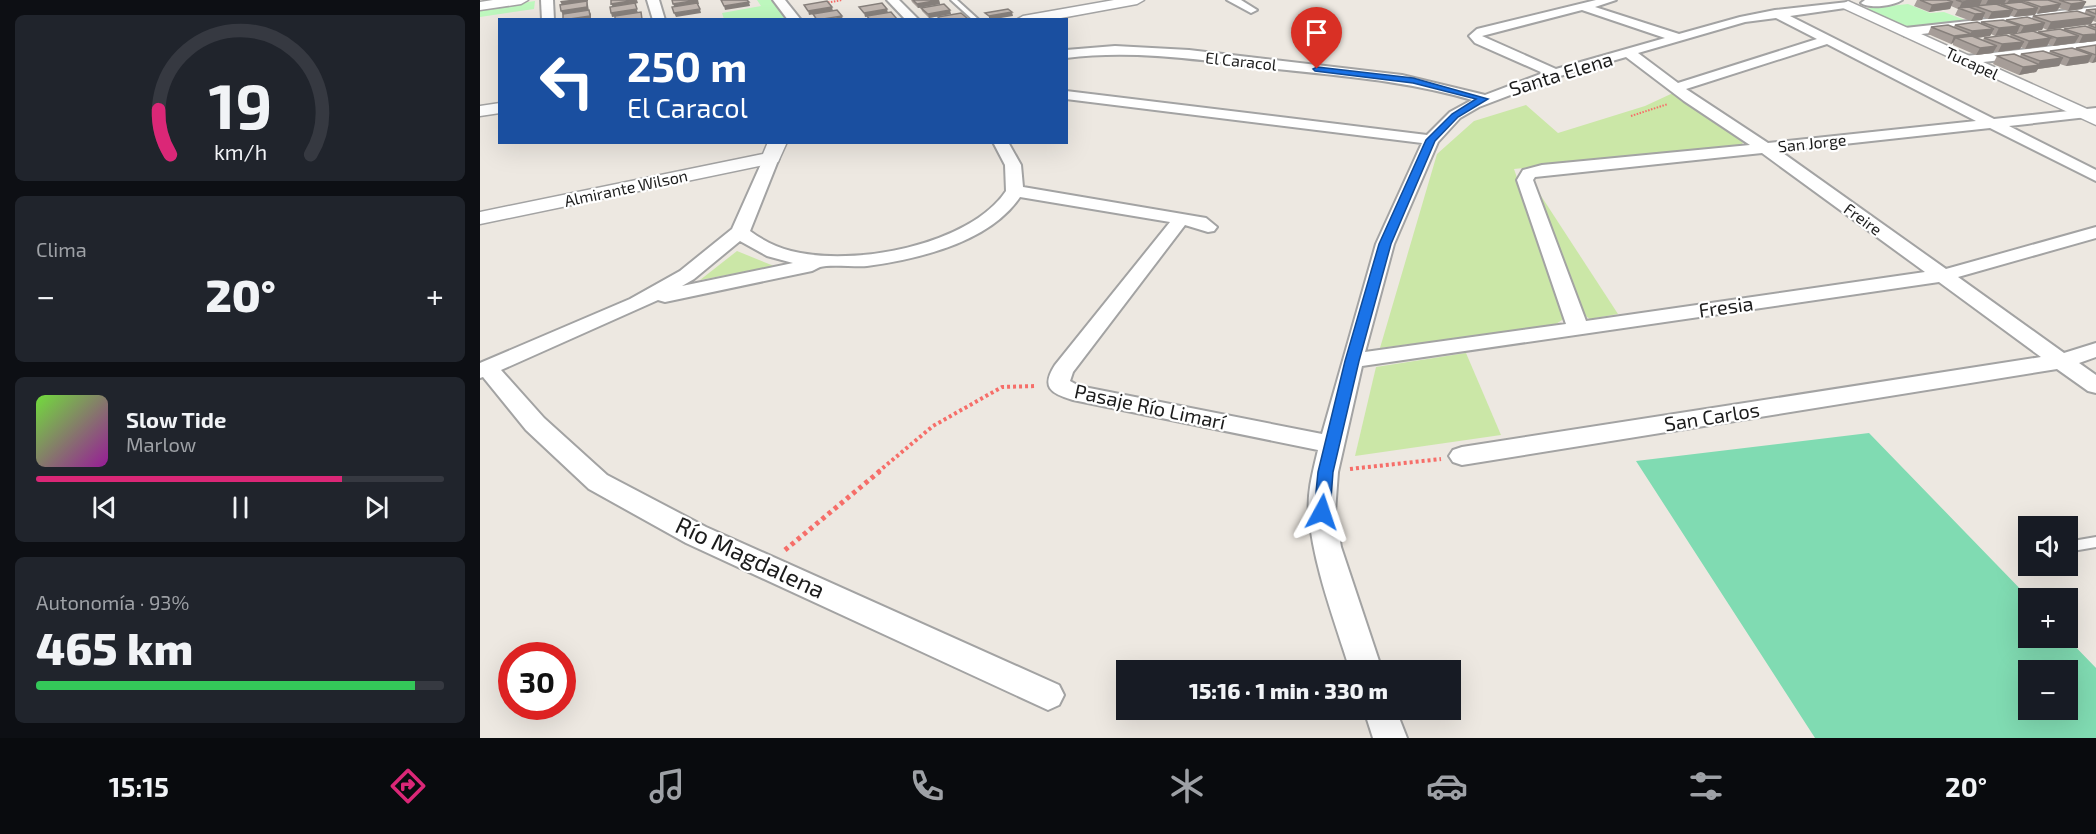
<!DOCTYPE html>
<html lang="es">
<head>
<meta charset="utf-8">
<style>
	body { margin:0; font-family:"Exo 2",sans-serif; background:#20242c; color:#f1f3f6; height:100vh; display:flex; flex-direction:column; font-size:22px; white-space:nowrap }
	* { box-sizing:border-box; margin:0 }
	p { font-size:20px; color:#9ea1a6 }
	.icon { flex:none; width:33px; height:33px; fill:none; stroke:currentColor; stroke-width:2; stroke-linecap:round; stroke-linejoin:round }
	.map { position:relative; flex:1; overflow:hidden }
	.side { display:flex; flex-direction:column; gap:15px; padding:15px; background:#0d0f14; width:480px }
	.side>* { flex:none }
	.hud { position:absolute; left:18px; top:18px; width:570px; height:126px; border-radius:0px; box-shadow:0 6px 24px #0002; background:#1a4fa0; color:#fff; overflow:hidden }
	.fabs { position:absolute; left:1538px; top:516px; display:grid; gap:12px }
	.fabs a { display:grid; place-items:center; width:60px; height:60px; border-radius:0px; background:#171b24; box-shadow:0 6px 24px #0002; font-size:30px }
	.speed { position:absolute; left:18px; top:642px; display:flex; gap:12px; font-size:30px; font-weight:700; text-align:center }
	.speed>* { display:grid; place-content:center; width:78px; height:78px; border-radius:50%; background:#171b24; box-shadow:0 6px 24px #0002; line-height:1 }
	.speed .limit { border:9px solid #d22; background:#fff; color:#111 }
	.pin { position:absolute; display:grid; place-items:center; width:51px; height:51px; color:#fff; margin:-62px -26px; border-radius:50% 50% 50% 0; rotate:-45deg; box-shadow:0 0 6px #0007 }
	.pin .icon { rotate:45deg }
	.me { position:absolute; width:66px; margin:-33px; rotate:5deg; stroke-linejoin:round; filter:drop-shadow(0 0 4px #0008) }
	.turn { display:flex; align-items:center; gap:21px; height:126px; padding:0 30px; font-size:27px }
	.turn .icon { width:78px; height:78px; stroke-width:2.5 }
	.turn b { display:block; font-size:42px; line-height:51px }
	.big { font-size:45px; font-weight:800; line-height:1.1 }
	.side .widget { flex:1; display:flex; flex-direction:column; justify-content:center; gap:9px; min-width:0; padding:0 21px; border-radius:9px; background:#20242c }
	.side .dial { align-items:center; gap:0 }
	.dial svg { height:156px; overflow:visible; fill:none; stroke:#363941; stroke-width:7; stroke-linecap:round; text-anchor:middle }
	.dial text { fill:#f1f3f6; stroke:none }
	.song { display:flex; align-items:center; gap:18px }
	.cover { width:72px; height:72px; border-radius:9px; background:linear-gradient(135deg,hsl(100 70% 55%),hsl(300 70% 35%)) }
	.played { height:6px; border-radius:3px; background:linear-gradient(90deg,#db2777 75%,#363941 75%) }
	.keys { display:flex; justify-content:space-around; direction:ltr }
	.heat { display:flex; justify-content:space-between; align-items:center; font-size:33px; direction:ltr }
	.charge { height:9px; border-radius:4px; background:linear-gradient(90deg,#34c759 93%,#363941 0) }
	.trip { position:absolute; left:636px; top:660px; width:345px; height:60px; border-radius:0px; background:#171b24; box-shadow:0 6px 24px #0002; font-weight:800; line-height:60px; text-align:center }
	.dock { display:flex; height:96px; justify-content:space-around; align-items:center; background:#090b0e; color:#9ea1a6 }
	.dock .icon { width:42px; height:42px }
	.dock .current { color:#db2777 }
	.dock b { font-size:27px; color:#f1f3f6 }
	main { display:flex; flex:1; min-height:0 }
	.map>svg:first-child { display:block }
</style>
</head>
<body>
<main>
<section class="side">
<div class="widget dial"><svg viewBox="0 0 100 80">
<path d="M14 69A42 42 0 1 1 86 69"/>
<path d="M14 69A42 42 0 0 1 8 46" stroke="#db2777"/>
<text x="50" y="56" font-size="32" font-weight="700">19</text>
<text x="50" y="72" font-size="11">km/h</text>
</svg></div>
<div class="widget"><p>Clima</p>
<div class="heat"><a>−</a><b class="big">20°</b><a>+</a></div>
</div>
<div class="widget">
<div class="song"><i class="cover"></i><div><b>Slow Tide</b><p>Marlow</p></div></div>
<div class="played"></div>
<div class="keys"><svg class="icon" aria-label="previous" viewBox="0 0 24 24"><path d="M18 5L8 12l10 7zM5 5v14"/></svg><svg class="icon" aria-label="pause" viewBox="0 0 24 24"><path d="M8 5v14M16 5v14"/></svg><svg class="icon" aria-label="next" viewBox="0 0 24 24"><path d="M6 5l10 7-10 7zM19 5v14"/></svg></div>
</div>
<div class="widget"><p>Autonomía · 93%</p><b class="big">465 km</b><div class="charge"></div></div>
</section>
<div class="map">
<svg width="1616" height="738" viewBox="0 0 1616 738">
	<rect width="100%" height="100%" fill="#ede8e1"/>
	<g fill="#cbe7a7">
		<polygon points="1193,93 1263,142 1261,147 1034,169 1085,318 1073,326 900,348 957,154 994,121 1046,105 1078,133 1165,106"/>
		<polygon points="1050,179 1138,314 1110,319 1099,312"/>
		<polygon points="257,251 294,266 220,280"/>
		<polygon points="986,353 1021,435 875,456 896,367"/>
	</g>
	<g fill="#bef8be">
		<polygon points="277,0 291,0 306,19 244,19 242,13 281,6"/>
		<polygon points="55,1 54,9 0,17 0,9"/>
		<polygon points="1428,4 1450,13 1464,12 1490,22 1428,29 1383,9"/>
	</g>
	<path fill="#80dbb2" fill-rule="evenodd" d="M1389,433L1549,598L1548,638H1587L1616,668V738H1335L1156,461ZM1548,670H1587V710H1548Z"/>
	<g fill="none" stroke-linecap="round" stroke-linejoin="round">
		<defs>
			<g id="service">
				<polygon points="471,0 477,0 499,20 493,20"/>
				<polygon points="1616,537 1616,547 1587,552 1587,542"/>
			</g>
			<g id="minor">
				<polygon points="61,0 73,0 74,20 62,20"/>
				<polygon points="167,0 179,0 185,20 173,20"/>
				<polygon points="293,0 305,0 321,20 308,20"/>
				<polygon points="407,0 419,0 439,20 426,20"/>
				<polygon points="747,0 761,0 777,10 771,13"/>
				<path d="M1116,0H1136L1115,7L1199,34L1260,17L1295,10L1368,2L1374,5L1372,7L1310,16L1514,119L1616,108V116L1529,126L1616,170V181L1510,128L1300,151L1466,269L1616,227V238L1478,277L1584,353L1616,343V357L1599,363L1616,375V393L1608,391L1577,369L982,465L973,462L969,456L973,450L982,447L1561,357L1459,282L882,366L858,472L855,512L861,547L902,670H870C855,622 833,565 829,514C827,493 833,471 838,450L593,400C570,393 561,387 575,365L690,222L540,197C509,243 438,259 387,266C375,267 349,264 340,267C337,268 335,270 332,271L185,302L178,300L21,370L64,418L127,475L226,527L579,685L584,695L579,705L568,710L206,543L109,489L46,430L3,377L0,378V363L150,299L200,271L252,229L285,155H297L299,158L270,231C282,240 296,247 311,251C372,267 489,246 526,191L525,165L513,142H528L541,165L543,187L720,217L726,218L737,227L734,231L728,232L705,225L593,372L590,381L599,386L842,434L896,244L942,143L586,99V91L947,135L970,112L992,100C928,81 863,76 797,69C727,61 657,49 586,58V50L635,46L709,50L922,75L1005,95L1063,73L995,43L989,36L997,29ZM1102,10L1185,38L1076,69L1002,36ZM1296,18L1337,39L1198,83L1158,53L1265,22ZM1347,44L1496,121L1288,143L1206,89ZM1146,57L1204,101L1270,145L1062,165L1043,170L1037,180L1086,324L885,352L914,244L958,142L980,118L999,107L1080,76ZM1282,153L1445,272L1106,321L1053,180L1055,177ZM260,241L287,256L313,263L202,286L214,279Z"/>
				<path d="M1422,0C1414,6 1389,9 1381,3L1385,0Z"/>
				<polygon points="1616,7 1616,13 1425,36 1419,32 1425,28"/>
				<polygon points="1616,41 1616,49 1486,64 1479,60 1486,56"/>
				<polygon points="884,710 916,710 927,738 893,738"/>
			</g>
			<g id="tertiary">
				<polygon points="13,0 48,0 41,4 0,10 0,2"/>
				<polygon points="634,0 664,0 657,4 570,20 536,20 543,16"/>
				<polygon points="1368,1 1616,113 1616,125 1363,8 1361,5"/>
				<polygon points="20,103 20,113 0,116 0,106"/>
				<polygon points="288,142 307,142 298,162 0,224 0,212 283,154"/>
			</g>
		</defs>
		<use href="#service" stroke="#a3a3a3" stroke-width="4"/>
		<use href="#minor" stroke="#a3a3a3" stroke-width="4"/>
		<use href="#tertiary" stroke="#a3a3a3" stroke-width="3"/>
		<g stroke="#f66e69" stroke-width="2" stroke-dasharray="1.5 1.5" stroke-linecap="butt">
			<polyline points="345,3 362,0"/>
			<polyline points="1151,116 1188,104"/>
		</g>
		<g stroke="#f66e69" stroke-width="4" stroke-dasharray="3 3" stroke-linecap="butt">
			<polyline points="870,469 961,459"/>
			<polyline points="398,472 453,426 522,387 557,386"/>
		</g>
		<polyline stroke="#f66e69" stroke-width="5" stroke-dasharray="4 4" stroke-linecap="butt" points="305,550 400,471"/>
		<use href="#service" fill="#fff" fill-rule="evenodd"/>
		<use href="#minor" fill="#fff" fill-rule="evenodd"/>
		<use href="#tertiary" fill="#fff" fill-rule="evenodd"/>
	</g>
	<g fill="#a69d98" fill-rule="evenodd">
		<polygon points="431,0 459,0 460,4 438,8 432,2"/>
		<polygon points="1437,0 1599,0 1606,2 1602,9 1588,11 1579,8 1577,11 1556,13 1555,15 1534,17 1530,15 1529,17 1508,19 1503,17 1502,20 1491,21 1475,15 1478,9 1471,6 1470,9 1449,12 1434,6"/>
		<polygon points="441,8 471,14 449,18 442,11"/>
		<path d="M1616,9V22L1613,21L1611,24L1567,30L1563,28L1562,30L1553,32L1558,33V32L1608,27L1609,25L1616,24V41L1599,43L1595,42V43L1573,46L1568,44L1567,46L1545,49L1541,47L1540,49L1518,52L1514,51L1513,53L1496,55L1473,45V43L1471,44L1448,34L1451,27L1473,28L1475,25L1501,24V22L1526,21V20L1552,18L1553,16L1604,14L1606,10ZM1537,32L1540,33L1531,34L1530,36L1504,38L1503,40L1497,38L1510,36L1511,34L1515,36Z"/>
		<polygon points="1616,45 1616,62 1612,63 1609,62 1608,63 1586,66 1580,64 1579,66 1558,69 1556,72 1539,75 1513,64 1517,56 1540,56 1541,54 1569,53 1570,51 1595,49 1596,48"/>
	</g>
	<g fill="#87807c">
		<polygon points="89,0 108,0 108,1 82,5 80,1"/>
		<polygon points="157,0 158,3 155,4 158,13 132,17 131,13 133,7 131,4"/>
		<polygon points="218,0 219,4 195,8 193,4"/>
		<polygon points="459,0 460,4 438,8 437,4"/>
		<polygon points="1502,0 1499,7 1495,6 1495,7 1481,9 1479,8 1482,2"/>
		<polygon points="1508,0 1526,0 1524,4 1505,6"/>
		<polygon points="1529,0 1547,0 1543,2 1527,3"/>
		<polygon points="107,1 108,5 109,11 83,15 81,11"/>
		<polygon points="269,2 270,6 245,10 244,6"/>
		<polygon points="1473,2 1470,9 1449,12 1452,5"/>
		<polygon points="1606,2 1602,9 1588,11 1591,4"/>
		<polygon points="1581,4 1577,11 1557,14 1561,7"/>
		<polygon points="352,7 353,11 329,15 328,11"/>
		<polygon points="1558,8 1555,15 1534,17 1538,10"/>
		<polygon points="220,9 221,13 196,17 194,13"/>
		<polygon points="407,9 408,13 385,17 384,13"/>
		<polygon points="109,10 111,14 111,20 89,20"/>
		<polygon points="470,10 471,14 449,18 448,14"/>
		<polygon points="1533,10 1529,17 1508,19 1512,12"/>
		<polygon points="532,12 533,16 509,20 509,16"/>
		<polygon points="1505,13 1502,20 1491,21 1495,14"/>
		<polygon points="362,16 363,20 343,20"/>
		<polygon points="1615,17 1611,24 1567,30 1571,22"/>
		<polygon points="1565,23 1562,30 1540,33 1544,26"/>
		<polygon points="1540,26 1537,33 1515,36 1519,28"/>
		<polygon points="1514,29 1510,36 1489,39 1476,38 1473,43 1471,44 1474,36 1490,34 1492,31"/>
		<polygon points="1616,34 1616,41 1599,43 1603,35"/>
		<polygon points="1599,36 1595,43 1573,46 1577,38"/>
		<polygon points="1571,38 1567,46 1545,49 1549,41"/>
		<polygon points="1544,42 1540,49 1518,52 1522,44"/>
		<polygon points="1517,46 1513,53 1496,55 1500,48"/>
		<polygon points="1612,55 1608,63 1586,66 1590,58"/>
		<polygon points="1616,55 1616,62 1612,63"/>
		<polygon points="1583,58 1579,66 1558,69 1556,72 1539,75 1543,67 1558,65 1560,61"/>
	</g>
	<g fill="#c1b7b1" stroke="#87807c" stroke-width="1.5">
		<polygon points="131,0 156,0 131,4"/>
		<polygon points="192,0 218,0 193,4"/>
		<polygon points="241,0 267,0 269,2 244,6"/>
		<polygon points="433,0 459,0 437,4"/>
		<polygon points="1440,0 1467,0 1473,2 1452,5"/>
		<polygon points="1476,0 1501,0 1482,2"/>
		<polygon points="1551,0 1568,0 1581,4 1561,7 1544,1"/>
		<polygon points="1579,0 1599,0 1606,2 1591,4"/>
		<polygon points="107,1 107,7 81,11 80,5"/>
		<polygon points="347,1 352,7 328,11 324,5"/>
		<polygon points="1541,2 1558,8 1538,10 1521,4"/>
		<polygon points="155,3 157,9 131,13 130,7"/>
		<polygon points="217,3 220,9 194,13 192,7"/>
		<polygon points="402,3 407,9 384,13 379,7"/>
		<polygon points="464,4 470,10 448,14 441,8"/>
		<polygon points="1516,4 1533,10 1512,12 1495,6"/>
		<polygon points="1489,7 1505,13 1495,14 1478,8"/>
		<polygon points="528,9 532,12 509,16 505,13"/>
		<polygon points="1616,9 1616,14 1606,10"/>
		<polygon points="109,10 110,16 83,20 83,14"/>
		<polygon points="357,10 362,16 337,20 333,14"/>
		<polygon points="1597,11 1615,17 1571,22 1553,16"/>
		<polygon points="161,12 162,19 135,20 135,16"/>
		<polygon points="411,12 417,19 390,20 387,16"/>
		<polygon points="481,13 488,19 461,20 458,17"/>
		<polygon points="1547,17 1565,23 1544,26 1526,20"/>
		<polygon points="1523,20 1540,26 1519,28 1501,22"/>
		<polygon points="1497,22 1514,29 1492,31 1475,25"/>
		<polygon points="1616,24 1616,28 1609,25"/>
		<polygon points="1468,25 1491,34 1474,36 1451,27"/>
		<polygon points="1605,26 1616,30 1616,34 1603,35 1584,29"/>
		<polygon points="1580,29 1599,36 1577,38 1558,32"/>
		<polygon points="1553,31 1571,38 1549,41 1531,34"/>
		<polygon points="1526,35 1544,42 1522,44 1504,38"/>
		<polygon points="1492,36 1517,46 1500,48 1476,38"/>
		<polygon points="1616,45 1616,55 1596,48"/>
		<polygon points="1592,48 1612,55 1590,58 1570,51"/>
		<polygon points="1563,51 1583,58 1560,61 1541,54"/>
		<polygon points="1534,54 1560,65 1543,67 1517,56"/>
	</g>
	<polygon fill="#1a73e8" stroke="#114b97" stroke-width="1.5" points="837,67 933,78 1008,99 978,117 955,141 911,244 879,361 853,472 850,512 848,517 836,517 834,512 838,472 865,361 899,244 946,140 972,114 996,99 933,83 835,71 833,69"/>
	<g text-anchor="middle" stroke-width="4.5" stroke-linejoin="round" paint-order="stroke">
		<g font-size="16" fill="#1c1c1c" stroke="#fff">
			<text transform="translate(761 61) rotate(6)" y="6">El Caracol</text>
			<text transform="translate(1492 63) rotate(25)" y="6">Tucapel</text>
			<text transform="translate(1332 143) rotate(-6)" y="6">San Jorge</text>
			<text transform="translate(146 188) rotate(-12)" y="6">Almirante Wilson</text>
			<text transform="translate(1383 219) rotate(36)" y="6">Freire</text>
		</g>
		<g font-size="20" fill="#1c1c1c" stroke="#fff">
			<text transform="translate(1081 74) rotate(-17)" y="7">Santa Elena</text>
			<text transform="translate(1246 307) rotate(-8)" y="7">Fresia</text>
			<text transform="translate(670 407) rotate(12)" y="7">Pasaje Río Limarí</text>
			<text transform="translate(1232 417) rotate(-9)" y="7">San Carlos</text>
		</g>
		<g font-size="24" fill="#1c1c1c" stroke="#fff">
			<text transform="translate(270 558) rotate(25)" y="8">Río Magdalena</text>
		</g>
	</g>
</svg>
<div class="fabs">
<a><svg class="icon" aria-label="sound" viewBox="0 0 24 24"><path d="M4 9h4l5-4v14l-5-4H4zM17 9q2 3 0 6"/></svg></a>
<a>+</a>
<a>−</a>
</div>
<div class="speed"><div class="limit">30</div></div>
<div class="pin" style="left:837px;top:69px;background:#d93025"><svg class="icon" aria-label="arrive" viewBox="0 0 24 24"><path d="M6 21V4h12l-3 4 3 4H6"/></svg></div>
<svg class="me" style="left:842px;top:512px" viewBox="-20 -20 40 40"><path d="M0-17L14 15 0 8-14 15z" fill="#1a73e8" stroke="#fff" stroke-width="4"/></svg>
<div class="trip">15:16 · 1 min · 330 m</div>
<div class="hud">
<div class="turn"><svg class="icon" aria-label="left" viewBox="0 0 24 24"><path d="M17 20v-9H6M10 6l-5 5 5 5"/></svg><div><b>250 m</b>El Caracol</div></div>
</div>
</div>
</main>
<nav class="dock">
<b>15:15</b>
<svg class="icon current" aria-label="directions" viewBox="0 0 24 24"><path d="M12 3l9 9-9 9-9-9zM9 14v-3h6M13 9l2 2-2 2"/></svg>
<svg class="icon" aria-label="music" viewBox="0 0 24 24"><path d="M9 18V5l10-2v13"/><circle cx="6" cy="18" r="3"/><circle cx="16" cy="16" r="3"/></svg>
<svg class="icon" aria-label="phone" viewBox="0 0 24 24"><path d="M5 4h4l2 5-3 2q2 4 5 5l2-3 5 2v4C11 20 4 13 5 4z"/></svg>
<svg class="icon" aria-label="climate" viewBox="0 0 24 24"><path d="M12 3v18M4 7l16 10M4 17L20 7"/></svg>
<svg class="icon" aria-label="car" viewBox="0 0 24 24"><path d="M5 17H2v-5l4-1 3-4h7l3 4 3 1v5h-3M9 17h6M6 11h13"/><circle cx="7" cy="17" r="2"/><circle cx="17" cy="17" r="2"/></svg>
<svg class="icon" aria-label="filters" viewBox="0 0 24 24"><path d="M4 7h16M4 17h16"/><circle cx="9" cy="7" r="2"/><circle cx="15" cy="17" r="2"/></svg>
<b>20°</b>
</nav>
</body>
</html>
